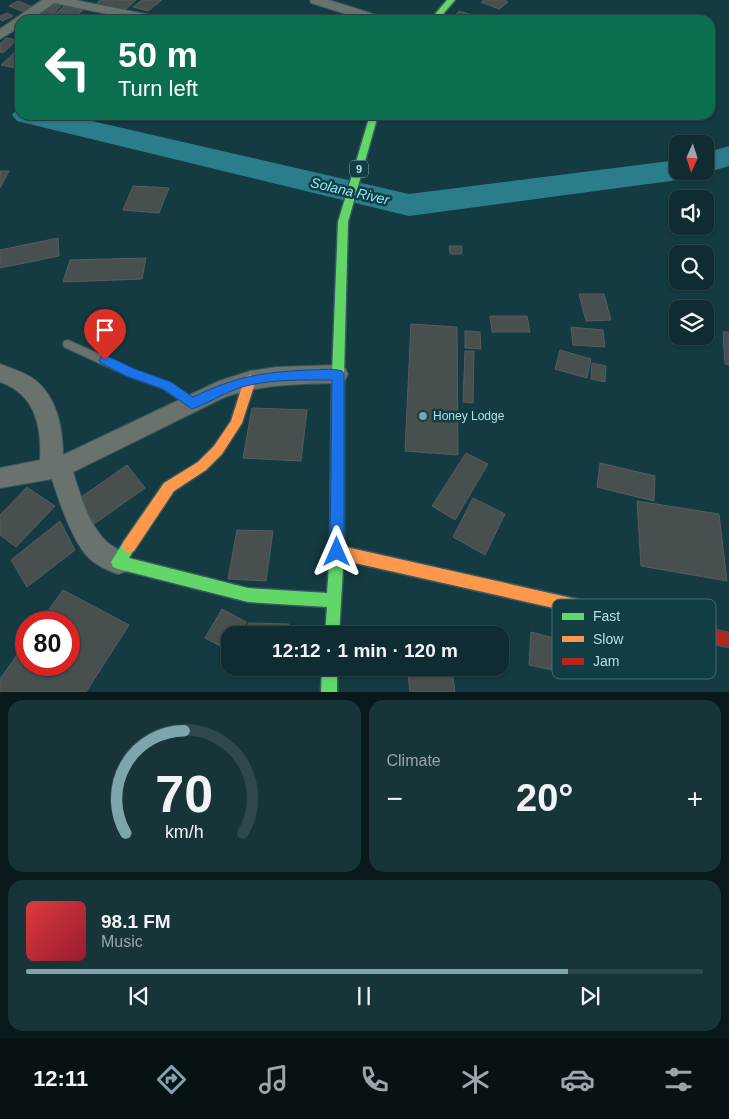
<!DOCTYPE html>
<html lang="en">
<head>
<meta charset="utf-8">
<style>
	body { margin:0; font-family:Helvetica,sans-serif; background:#173439; color:#f1f3f6; height:100vh; display:flex; flex-direction:column; font-size:19px; white-space:nowrap }
	* { box-sizing:border-box; margin:0 }
	p { font-size:16px; color:#9ba7ab }
	.icon { flex:none; width:28px; height:28px; fill:none; stroke:currentColor; stroke-width:2; stroke-linecap:round; stroke-linejoin:round }
	.map { position:relative; height:692px; overflow:hidden }
	.sheet { display:flex; flex-direction:column; gap:8px; padding:8px; background:#08181b; flex:1 }
	.sheet>* { flex:none }
	.top-card { position:absolute; left:15px; top:15px; width:700px; height:105px; border-radius:15px; box-shadow:0 1px 4px #0004,0 0 0 1px #2e484d; background:#0b6e4f; color:#fff; overflow:hidden }
	.needle { width:32px; rotate:183deg }
	.controls { position:absolute; left:669px; top:135px; display:grid; gap:10px }
	.controls a { display:grid; place-items:center; width:45px; height:45px; border-radius:10px; background:#0e2c31; box-shadow:0 1px 4px #0004,0 0 0 1px #2e484d; font-size:25px }
	.speed { position:absolute; left:15px; top:611px; display:flex; gap:10px; font-size:25px; font-weight:700; text-align:center }
	.speed>* { display:grid; place-content:center; width:65px; height:65px; border-radius:50%; background:#0e2c31; box-shadow:0 1px 4px #0004,0 0 0 1px #2e484d; line-height:1 }
	.speed .limit { border:8px solid #d22; background:#fff; color:#111 }
	.pin { position:absolute; display:grid; place-items:center; width:42px; height:42px; color:#fff; margin:-51px -21px; border-radius:50% 50% 50% 0; rotate:-45deg; box-shadow:0 0 5px #0007 }
	.pin .icon { rotate:45deg }
	.me { position:absolute; width:55px; margin:-28px; rotate:0deg; stroke-linejoin:round; filter:drop-shadow(0 0 4px #0008) }
	.turn { display:flex; align-items:center; gap:18px; height:105px; padding:0 20px; font-size:22px }
	.turn .icon { width:65px; height:65px; stroke-width:2.5 }
	.turn b { display:block; font-size:35px; line-height:42px }
	.big { font-size:38px; font-weight:700; line-height:1.1 }
	.sheet .card { flex:1; display:flex; flex-direction:column; justify-content:center; gap:8px; min-width:0; padding:0 18px; border-radius:15px; background:#173439 }
	.sheet .dial { align-items:center; gap:0 }
	.dial svg { height:130px; overflow:visible; fill:none; stroke:#2e484d; stroke-width:7; stroke-linecap:round; text-anchor:middle }
	.dial text { fill:#f1f3f6; stroke:none }
	.song { display:flex; align-items:center; gap:15px }
	.cover { width:60px; height:60px; border-radius:8px; background:linear-gradient(135deg,hsl(0 70% 55%),hsl(350 70% 35%)) }
	.played { height:5px; border-radius:2px; background:linear-gradient(90deg,#7ea5ac 80%,#2e484d 80%) }
	.keys { display:flex; justify-content:space-around; direction:ltr }
	.heat { display:flex; justify-content:space-between; align-items:center; font-size:28px; direction:ltr }
	.sheet .tiles { flex:1; display:grid; gap:8px; grid-template-columns:1fr 1fr }
	.card:last-child { grid-column:span 2 }
	.trip { position:absolute; left:221px; top:626px; width:288px; height:50px; border-radius:15px; background:#0e2c31; box-shadow:0 1px 4px #0004,0 0 0 1px #2e484d; font-weight:700; line-height:50px; text-align:center }
	.tabs { display:flex; height:80px; justify-content:space-around; align-items:center; background:#061214; color:#9ba7ab }
	.tabs .icon { width:35px; height:35px }
	.tabs .on { color:#7ea5ac }
	.tabs b { font-size:22px; color:#f1f3f6 }
	.map>svg:first-child { display:block }
</style>
</head>
<body>
<div class="map">
<svg width="729" height="692" viewBox="0 0 729 692">
	<rect width="100%" height="100%" fill="#133b41"/>
	<g fill="none" stroke-linecap="round" stroke-linejoin="round">
		<g fill="#2c7d8b" fill-rule="evenodd">
			<polygon points="20,108 20,115 66,115 409,194 678,160 678,171 693,171 689,177 678,180 409,216 17,121 12,115 17,109"/>
			<polygon points="729,146 729,166 705,173 698,171 705,171 705,153"/>
		</g>
	</g>
	<g fill="#484f4f" stroke="#575d5e">
		<polygon points="100,0 136,0 124,11 94,6"/>
		<polygon points="142,0 162,0 148,11 133,7"/>
		<polygon points="484,0 504,0 508,2 499,9 481,2"/>
		<polygon points="18,1 33,7 24,12 9,6"/>
		<polygon points="51,4 62,5 52,16 41,15"/>
		<polygon points="64,6 83,10 75,18 55,15"/>
		<polygon points="459,11 476,16 472,20 452,19"/>
		<polygon points="7,13 13,16 2,21 0,19 0,16"/>
		<polygon points="51,15 78,19 45,20"/>
		<polygon points="6,38 17,40 3,53 0,52 0,44"/>
		<polygon points="19,48 20,69 1,65"/>
		<polygon points="0,171 9,171 0,188"/>
		<polygon points="133,186 169,188 159,213 123,210"/>
		<polygon points="58,238 59,256 0,268 0,250"/>
		<polygon points="449,246 462,246 462,254 450,254"/>
		<polygon points="146,258 142,279 63,282 70,260"/>
		<polygon points="579,294 604,294 611,320 586,321"/>
		<polygon points="490,316 527,316 530,332 492,332"/>
		<polygon points="411,324 457,327 458,455 405,451"/>
		<polygon points="571,327 603,330 605,347 573,345"/>
		<polygon points="465,331 480,332 481,349 465,348"/>
		<polygon points="723,332 729,332 729,365 725,364"/>
		<polygon points="560,350 591,359 587,378 555,369"/>
		<polygon points="465,351 474,351 473,403 463,402"/>
		<polygon points="592,363 606,366 605,382 591,379"/>
		<polygon points="252,408 307,410 301,461 243,458"/>
		<polygon points="466,453 488,464 455,520 432,506"/>
		<polygon points="600,463 655,476 654,501 597,487"/>
		<polygon points="127,465 145,488 94,524 77,500"/>
		<polygon points="27,487 55,506 16,547 0,535 0,515"/>
		<polygon points="473,498 505,514 485,555 453,537"/>
		<polygon points="637,501 719,514 727,581 641,566"/>
		<polygon points="60,521 75,550 27,587 11,560"/>
		<polygon points="237,530 273,531 266,581 228,579"/>
		<polygon points="63,590 129,625 86,692 0,692 0,679 26,642 26,665 69,665 69,622 40,622"/>
		<polygon points="222,609 246,622 239,635 230,635 230,651 205,638"/>
		<polygon points="248,623 289,624 288,635 247,635"/>
		<polygon points="531,632 554,638 552,670 529,665"/>
		<polygon points="452,671 455,692 410,692 408,675"/>
	</g>
	<g fill="none" stroke-linecap="round" stroke-linejoin="round">
		<defs>
			<polygon id="lane" points="68,340 135,370 171,383 196,400 197,403 196,406 192,408 188,406 163,389 127,376 64,347 63,344 64,341"/>
			<g id="street">
				<polygon points="42,0 75,0 155,16 162,20 136,20 54,3 31,20 20,20 20,27 0,39 0,29"/>
				<polygon points="310,0 329,0 383,17 385,20 365,20 311,3"/>
				<path d="M0,364C12,369 25,372 35,380C57,397 63,429 63,455L219,381L250,371L277,367L338,365L345,368L348,374L345,380L338,383C299,384 263,384 225,397L73,472C80,494 89,526 107,542C116,550 125,550 130,562L127,571L118,574C109,571 98,566 90,559C73,544 59,501 52,479L0,488V468L40,460C42,426 35,394 0,382Z"/>
			</g>
			<g id="fast">
				<polygon points="447,0 455,0 438,20 430,20"/>
				<polygon points="370,115 378,115 348,222 344,374 344,552 339,635 325,635 327,607 248,602 118,569 113,567 111,562 124,541 129,539 134,541 136,546 129,558 248,588 327,593 330,552 332,374 338,222"/>
				<polygon points="322,668 337,668 337,692 321,692"/>
			</g>
			<g id="slow">
				<polygon points="250,375 254,377 256,380 242,423 222,454 206,470 174,491 134,551 129,553 124,551 122,546 124,541 164,483 198,462 214,446 231,421 244,380 246,377"/>
				<polygon points="337,545 576,599 581,601 583,606 581,611 576,613 337,559 332,557 330,552 332,547"/>
			</g>
			<polygon id="jam" points="576,599 729,633 729,647 576,613 571,611 569,606 571,601"/>
		</defs>
		<use href="#lane" stroke="#37595f" stroke-width="2"/>
		<use href="#street" stroke="#37595f" stroke-width="2"/>
		<use href="#fast" stroke="#37595f" stroke-width="3"/>
		<use href="#slow" stroke="#37595f" stroke-width="3"/>
		<use href="#jam" stroke="#37595f" stroke-width="3"/>
		<use href="#lane" fill="#6a726e" fill-rule="evenodd"/>
		<use href="#street" fill="#6a726e" fill-rule="evenodd"/>
		<use href="#fast" fill="#63d668" fill-rule="evenodd"/>
		<use href="#slow" fill="#ff974d" fill-rule="evenodd"/>
		<use href="#jam" fill="#b3261e" fill-rule="evenodd"/>
	</g>
	<path fill="#1a73e8" stroke="#114b97" d="M105,355L135,369L171,382L193,397C237,376 263,372 311,370C321,370 333,368 342,371L344,374V552L342,557L337,559L332,557L330,552L332,380C305,380 277,379 250,385C229,389 212,402 192,409L163,389L126,376L101,363L99,360L101,357Z"/>
	<circle fill="#7ea5ac" stroke="#113d45" stroke-width="2" cx="423" cy="416" r="5"/>
	<g text-anchor="middle" stroke-width="5" stroke-linejoin="round" paint-order="stroke">
		<rect fill="#113d45" stroke="#86aeb6" stroke-width="1" x="350" y="160.5" width="18" height="17" rx="4"/>
		<g font-size="11" font-weight="bold" fill="#b8dee6">
			<text x="359" y="173">9</text>
		</g>
		<g font-size="12" fill="#b8dee6" stroke="#113d45" text-anchor="start">
			<text x="433" y="420">Honey Lodge</text>
		</g>
		<g font-size="14" font-style="italic" fill="#8ce7f8" stroke="#113d45">
			<text transform="translate(350 191) rotate(13)" y="5">Solana River</text>
		</g>
	</g>
	<rect x="552" y="599" width="164" height="80" rx="8" fill="#113d45" stroke="#436d75" stroke-width="1"/>
	<rect x="562" y="613" width="22" height="7" fill="#63d668"/>
	<rect x="562" y="636" width="22" height="6" fill="#ff974d"/>
	<rect x="562" y="658" width="22" height="7" fill="#b3261e"/>
	<g font-size="14" fill="#b8dee6">
		<text x="593" y="621">Fast</text>
		<text x="593" y="644">Slow</text>
		<text x="593" y="666">Jam</text>
	</g>
</svg>
<div class="controls">
<a><svg class="needle" viewBox="-14 -14 28 28"><path d="M0-13l5 13h-10z" fill="#e53935"/><path d="M0 13l5-13h-10z" fill="#9ba7ab"/></svg></a>
<a><svg class="icon" aria-label="sound" viewBox="0 0 24 24"><path d="M4 9h4l5-4v14l-5-4H4zM17 9q2 3 0 6"/></svg></a>
<a><svg class="icon" aria-label="search" viewBox="0 0 24 24"><circle cx="10" cy="10" r="6"/><path d="M15 15l6 6"/></svg></a>
<a><svg class="icon" aria-label="layers" viewBox="0 0 24 24"><path d="M12 4l9 5-9 5-9-5zM3 14l9 5 9-5"/></svg></a>
</div>
<div class="speed"><div class="limit">80</div></div>
<div class="pin" style="left:105px;top:360px;background:#d93025"><svg class="icon" aria-label="arrive" viewBox="0 0 24 24"><path d="M6 21V4h12l-3 4 3 4H6"/></svg></div>
<svg class="me" style="left:337px;top:552px" viewBox="-20 -20 40 40"><path d="M0-17L14 15 0 8-14 15z" fill="#1a73e8" stroke="#fff" stroke-width="4"/></svg>
<div class="trip">12:12 · 1 min · 120 m</div>
<div class="top-card">
<div class="turn"><svg class="icon" aria-label="left" viewBox="0 0 24 24"><path d="M17 20v-9H6M10 6l-5 5 5 5"/></svg><div><b>50 m</b>Turn left</div></div>
</div>
</div>
<section class="sheet">
<div class="tiles">
<div class="card dial"><svg viewBox="0 0 100 80">
<path d="M14 69A42 42 0 1 1 86 69"/>
<path d="M14 69A42 42 0 0 1 50 6" stroke="#7ea5ac"/>
<text x="50" y="56" font-size="32" font-weight="700">70</text>
<text x="50" y="72" font-size="11">km/h</text>
</svg></div>
<div class="card"><p>Climate</p>
<div class="heat"><a>−</a><b class="big">20°</b><a>+</a></div>
</div>
<div class="card">
<div class="song"><i class="cover"></i><div><b>98.1 FM</b><p>Music</p></div></div>
<div class="played"></div>
<div class="keys"><svg class="icon" aria-label="previous" viewBox="0 0 24 24"><path d="M18 5L8 12l10 7zM5 5v14"/></svg><svg class="icon" aria-label="pause" viewBox="0 0 24 24"><path d="M8 5v14M16 5v14"/></svg><svg class="icon" aria-label="next" viewBox="0 0 24 24"><path d="M6 5l10 7-10 7zM19 5v14"/></svg></div>
</div>
</div>
</section>
<nav class="tabs">
<b>12:11</b>
<svg class="icon on" aria-label="directions" viewBox="0 0 24 24"><path d="M12 3l9 9-9 9-9-9zM9 14v-3h6M13 9l2 2-2 2"/></svg>
<svg class="icon" aria-label="music" viewBox="0 0 24 24"><path d="M9 18V5l10-2v13"/><circle cx="6" cy="18" r="3"/><circle cx="16" cy="16" r="3"/></svg>
<svg class="icon" aria-label="phone" viewBox="0 0 24 24"><path d="M5 4h4l2 5-3 2q2 4 5 5l2-3 5 2v4C11 20 4 13 5 4z"/></svg>
<svg class="icon" aria-label="climate" viewBox="0 0 24 24"><path d="M12 3v18M4 7l16 10M4 17L20 7"/></svg>
<svg class="icon" aria-label="car" viewBox="0 0 24 24"><path d="M5 17H2v-5l4-1 3-4h7l3 4 3 1v5h-3M9 17h6M6 11h13"/><circle cx="7" cy="17" r="2"/><circle cx="17" cy="17" r="2"/></svg>
<svg class="icon" aria-label="filters" viewBox="0 0 24 24"><path d="M4 7h16M4 17h16"/><circle cx="9" cy="7" r="2"/><circle cx="15" cy="17" r="2"/></svg>
</nav>
</body>
</html>
